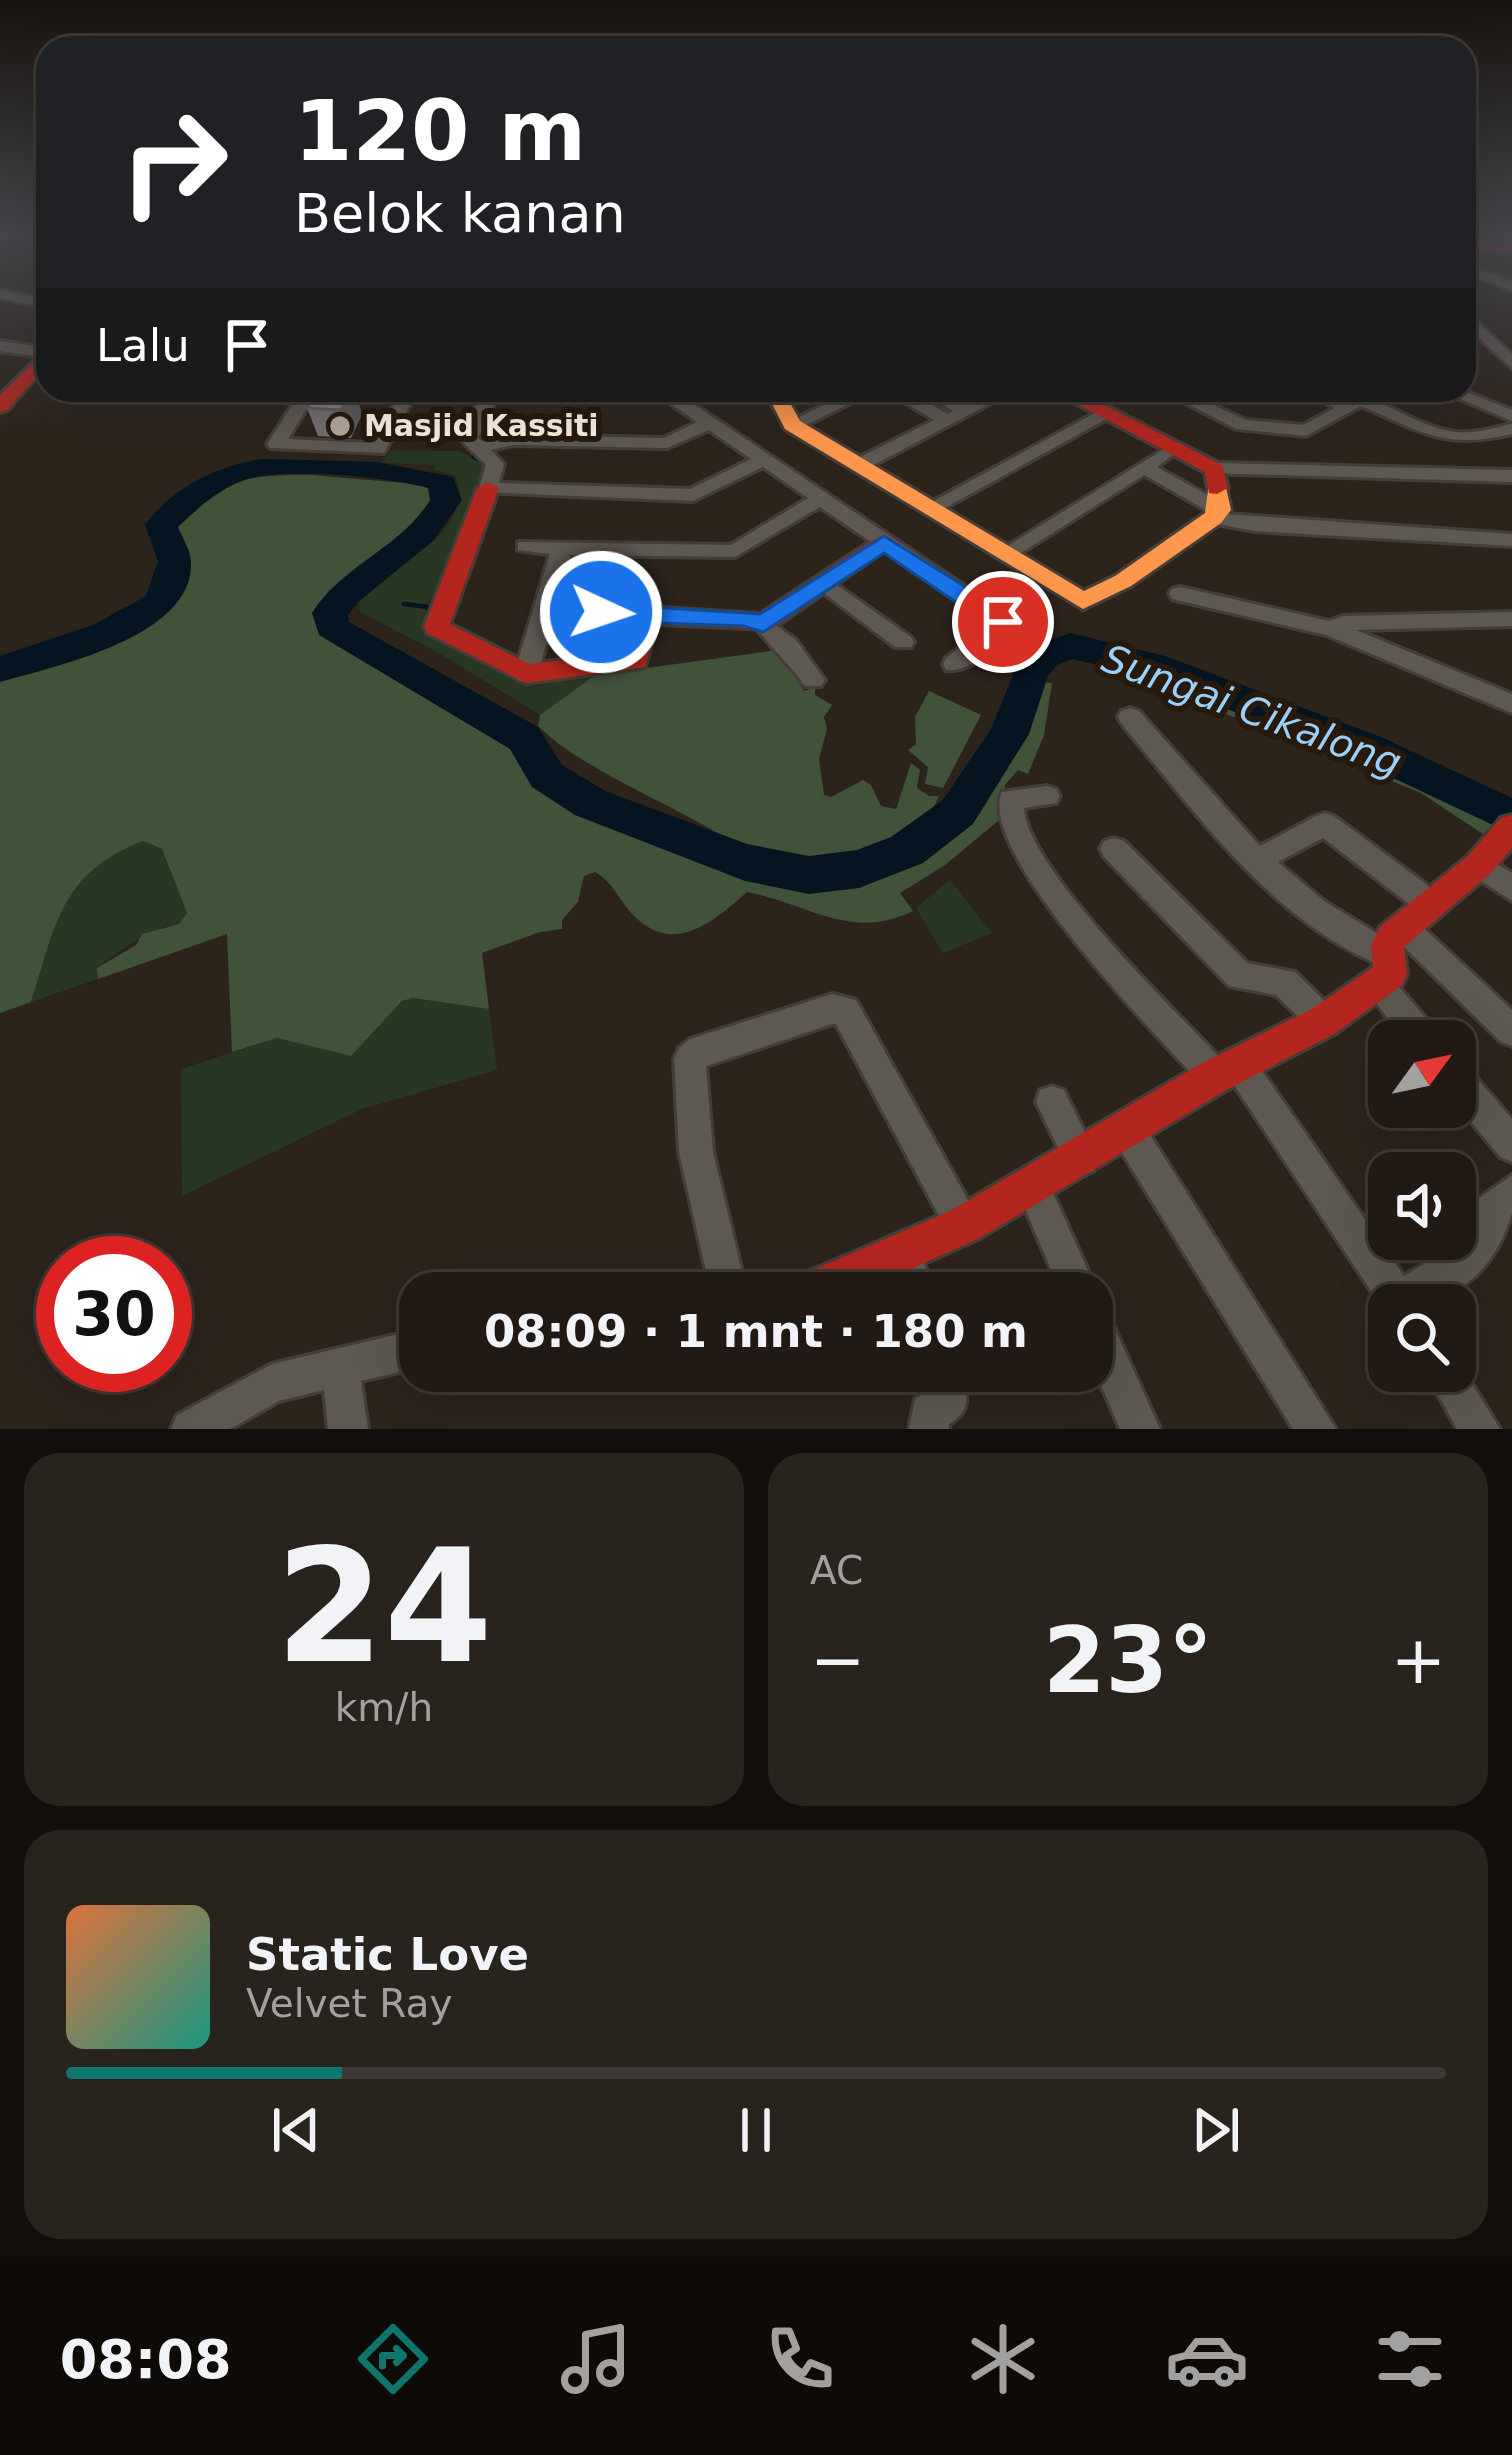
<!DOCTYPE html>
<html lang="id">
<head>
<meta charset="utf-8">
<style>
	body { margin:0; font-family:"DejaVu Sans",sans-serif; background:#29231d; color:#f1f3f6; height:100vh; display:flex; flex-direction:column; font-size:45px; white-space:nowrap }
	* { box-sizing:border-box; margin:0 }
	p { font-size:39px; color:#a2a1a0 }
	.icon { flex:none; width:66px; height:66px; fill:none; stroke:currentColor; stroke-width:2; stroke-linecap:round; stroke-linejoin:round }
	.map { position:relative; height:1429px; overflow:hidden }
	.sheet { display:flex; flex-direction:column; gap:24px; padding:24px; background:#120e0b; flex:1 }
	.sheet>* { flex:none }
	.guide { position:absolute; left:36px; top:36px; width:1440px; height:366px; border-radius:36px; box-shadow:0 12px 48px #0002,0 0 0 3px #3e3834; background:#202124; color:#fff; overflow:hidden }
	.needle { width:78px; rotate:57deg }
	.buttons { position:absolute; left:1368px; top:1020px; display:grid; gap:24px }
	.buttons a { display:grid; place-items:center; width:108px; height:108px; border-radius:24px; background:#211a14; box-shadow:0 12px 48px #0002,0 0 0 3px #3e3834; font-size:60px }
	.speed { position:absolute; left:36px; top:1236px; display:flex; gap:24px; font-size:60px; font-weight:700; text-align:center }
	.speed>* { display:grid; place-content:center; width:156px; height:156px; border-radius:50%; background:#211a14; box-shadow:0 12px 48px #0002,0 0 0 3px #3e3834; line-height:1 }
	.speed .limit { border:18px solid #d22; background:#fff; color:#111 }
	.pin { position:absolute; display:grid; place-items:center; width:102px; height:102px; color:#fff; margin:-51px; border:6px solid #fff; border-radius:50%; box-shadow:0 3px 12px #0007 }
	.me { position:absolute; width:132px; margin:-66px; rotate:93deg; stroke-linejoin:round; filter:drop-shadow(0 0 9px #0008) }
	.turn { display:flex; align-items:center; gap:42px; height:252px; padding:0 60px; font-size:54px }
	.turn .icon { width:156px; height:156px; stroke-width:2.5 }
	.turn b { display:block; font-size:84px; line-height:102px }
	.then { display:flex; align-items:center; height:114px; padding:0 60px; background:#0003; gap:24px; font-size:45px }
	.big { font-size:90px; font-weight:800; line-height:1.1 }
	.sheet .tile { flex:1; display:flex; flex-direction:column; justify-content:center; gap:18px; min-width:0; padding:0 42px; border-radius:36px; background:#29231d }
	.sheet .dial { align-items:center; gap:0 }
	.dial b { font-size:156px; line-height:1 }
	.song { display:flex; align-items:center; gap:36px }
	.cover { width:144px; height:144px; border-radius:18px; background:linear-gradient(135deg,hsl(20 70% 55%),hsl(170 70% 35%)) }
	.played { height:12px; border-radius:6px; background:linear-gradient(90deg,#0f766e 20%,#3e3834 20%) }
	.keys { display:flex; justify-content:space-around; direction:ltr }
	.heat { display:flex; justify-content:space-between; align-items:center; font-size:66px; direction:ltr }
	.sheet .tiles { flex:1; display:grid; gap:24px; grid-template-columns:1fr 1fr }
	.tile:last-child { grid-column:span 2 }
	.trip { position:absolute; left:399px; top:1272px; width:714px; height:120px; border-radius:36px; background:#211a14; box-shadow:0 12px 48px #0002,0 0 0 3px #3e3834; font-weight:800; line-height:120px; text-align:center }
	.tabs { display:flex; height:192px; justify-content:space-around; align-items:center; background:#0d0a08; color:#a2a1a0 }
	.tabs .icon { width:84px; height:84px }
	.tabs .selected { color:#0f766e }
	.tabs b { font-size:54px; color:#f1f3f6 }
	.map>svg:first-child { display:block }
</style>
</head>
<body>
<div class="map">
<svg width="1512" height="1429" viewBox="0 0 1512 1429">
	<rect width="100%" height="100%" fill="#2c231b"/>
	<g fill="#273721">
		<path d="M390,450L460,451L485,465L459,539L427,607L425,634L534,686L595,675L540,715L439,653L360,612L359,602C388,562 478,537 455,475L434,470L435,465L382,463Z"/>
		<path d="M143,841L162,849L187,913L179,924C150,928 120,950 97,968L98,979L31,1002C56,925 60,873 143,841Z"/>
		<polygon points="950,880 992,933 943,953 916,908"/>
		<polygon points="413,998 489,1009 497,1070 362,1109 182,1196 181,1069 277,1038 351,1056 402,1001"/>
	</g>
	<g fill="#405339">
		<path d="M311,475L428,485L436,500L422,527L366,562L334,590L318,614L330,641L512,745L535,783L582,813L740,873L808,888L864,882L917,861L973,819L1022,738L1041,682L1052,683L1044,735L1028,774L1018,770L1005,785V815L945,865L900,893L913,911C851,941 811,905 747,892C714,921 674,957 633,915C619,900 613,882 595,872L584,876L578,902L562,920V929L540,932L482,953L489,1009L413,998L402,1001L351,1056L277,1038L232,1052L227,934L98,979L97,968L136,945L142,934L179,924L187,913L162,849L143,841C60,873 56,925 31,1002L0,1013V677C39,664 149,633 172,603C181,591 184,572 187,558L173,524C220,477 248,475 311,475Z"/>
		<path d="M779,650L804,691L815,687V695L832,705L824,717L827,729L819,759L824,795L831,797L863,780L871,785L881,806L896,809L911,763L920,770L917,788L929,796H939C913,859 832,869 771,857C743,851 721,834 696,821C647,794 577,764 538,726L540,715L595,675Z"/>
		<polygon points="1175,683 1364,756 1509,820 1489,838 1421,793 1160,687"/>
		<polygon points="929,691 981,715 943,788 925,784 928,767 908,750 916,744 915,717"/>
	</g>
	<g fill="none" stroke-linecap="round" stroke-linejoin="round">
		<g stroke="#041421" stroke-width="4.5">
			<polyline points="474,457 486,464 479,486"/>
			<polyline points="404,604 429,607 429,613"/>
		</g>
		<path fill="#041421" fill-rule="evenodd" d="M262,459L377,462L453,477L462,500L434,540L357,603L348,615L349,622L538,727L562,765L605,791L747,844L809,856L857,850L891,837L943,800L991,729L1018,663L1031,647L1070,633L1165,656L1381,737L1512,798V834L1353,759L1144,676L1072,659L1057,665L1048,676L1029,734L973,824L923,863L859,888L809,894L745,881L575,815L532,787L510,749L319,635L312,613C342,565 401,548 430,500L428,488C385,477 291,467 248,479C221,487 198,508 178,527C182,537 191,551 191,562C194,637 55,666 0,682V656L93,625L146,596L158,561L145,525C172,488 218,465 262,459Z"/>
		<defs>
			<g id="street">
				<polygon points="1464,263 1512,282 1512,291 1464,272"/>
				<polygon points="0,290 48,300 48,308 0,298"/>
				<polygon points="1464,310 1512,354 1512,368 1464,324"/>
				<polygon points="0,341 48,348 48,358 0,351"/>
				<polygon points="302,390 318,390 288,439 372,443 402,390 418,390 384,453 270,448 267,444"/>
				<path d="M478,390H685L680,395L1011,617L1014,622C1006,644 970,673 946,670L943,664L946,658L991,624L820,507L735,557L570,555L538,674L526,682L518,680L514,674L550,554L518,550V542L731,545L808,498L763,467L693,501L481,492L479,488L486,465L460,439L482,394ZM498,396L588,401L661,397L697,422L664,438L512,435L482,441L478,438ZM709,430L751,459L690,489L499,483L504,464L491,450L512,445L667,448Z"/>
				<polygon points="855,390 877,390 798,429 783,425"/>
				<polygon points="884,390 904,390 948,414 953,411 923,390 943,390 967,404 995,390 1016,390 866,469 852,469 852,461 934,420"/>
				<path d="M1160,390H1181L1202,399L1219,390H1240L1215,406L1246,420L1303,425L1335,408L1302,390H1324L1348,401L1330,390C1376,390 1411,426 1455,432C1475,434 1493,428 1512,424V434C1444,450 1422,432 1361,406L1306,436L1236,429Z"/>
				<polygon points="1439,390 1462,390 1512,410 1512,421"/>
				<polygon points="1104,408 1110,409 1110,417 936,513 929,515 919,509"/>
				<polygon points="1172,444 1181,449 1157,467 1227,506 1230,510 1226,514 1512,534 1512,546 1255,531 1206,522 1203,518 1211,513 1144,475 1010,560 1003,561 993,555"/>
				<polygon points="1215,463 1512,470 1512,482 1208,473 1206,469"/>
				<polygon points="824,576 911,637 914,642 911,647 895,647 817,588 813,583 817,578"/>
				<polygon points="1180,587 1329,621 1343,616 1512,612 1512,626 1356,630 1512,694 1512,713 1326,635 1172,599 1169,594 1172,589"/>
				<polygon points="601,605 647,608 658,615 647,622 593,617 590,612"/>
				<path d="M763,616L796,640L825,680L821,686H805C788,663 769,645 752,623L755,618Z"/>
				<path d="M1130,708L1139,711L1260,846L1316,816L1325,813L1334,816L1442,896L1446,905L1442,914L1432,917L1422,914L1323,838L1278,862L1324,901L1398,946L1403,955L1398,964L1388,968C1275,926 1196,813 1121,723L1118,717L1121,711Z"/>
				<path d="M1047,786L1056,789L1060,796L1056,803L1024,808C1027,869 1178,1013 1223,1061L1227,1052L1238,1047L1249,1052L1404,1276L1459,1243L1470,1228L1478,1199L1512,1175C1512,1185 1512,1202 1512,1213C1493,1274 1456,1305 1389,1305V1318L1230,1079L1226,1087L1215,1092L1204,1087C1161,1040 975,851 1002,792Z"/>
				<polygon points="1114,838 1124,841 1247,963 1295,972 1335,1011 1339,1021 1335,1031 1324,1036 1313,1031 1276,995 1229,986 1104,857 1100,849 1104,841"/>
				<polygon points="1479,853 1512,873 1512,901 1469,873 1465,865 1469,857"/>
				<polygon points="1404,915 1414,919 1512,1010 1512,1046 1501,1042 1394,937 1390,928 1394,919"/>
				<polygon points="1377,970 1388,974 1436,1030 1441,1041 1405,1041 1362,984 1366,974"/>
				<polygon points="832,994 856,1000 982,1225 977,1238 964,1243 951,1238 836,1024 832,1024 706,1066 713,1152 747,1293 711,1293 679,1152 674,1059 679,1048 690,1039"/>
				<polygon points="1455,1061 1466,1066 1512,1119 1512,1162 1500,1157 1455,1102"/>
				<polygon points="1052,1086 1064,1090 1098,1159 1093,1171 1081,1176 1069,1171 1036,1102 1040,1090"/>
				<polygon points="1128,1114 1140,1119 1336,1429 1293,1429 1116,1143 1111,1131 1116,1119"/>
				<polygon points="1033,1170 1045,1175 1098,1293 1095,1302 1105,1307 1160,1429 1120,1429 1092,1364 1092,1293 1061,1293 1016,1187 1021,1175"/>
				<polygon points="904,1237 917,1242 934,1293 898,1293 886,1255 891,1242"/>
				<polygon points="420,1329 420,1367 361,1381 368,1429 328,1429 324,1390 279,1401 230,1429 171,1429 177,1415 272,1364"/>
				<polygon points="1455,1356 1500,1429 1457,1429 1425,1371 1455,1371"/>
				<path d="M923,1371H961C967,1395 973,1410 949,1424V1429H909L915,1399L927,1392Z"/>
			</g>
			<polygon id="fast" points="1495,233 1512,233 1512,241"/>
			<polygon id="slow" points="765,390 783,390 800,421 1084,591 1115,576 1205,513 1209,483 1225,483 1231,510 1221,523 1131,586 1083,609 785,429"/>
			<g id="jam">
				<polygon points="1464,240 1512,242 1512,252 1464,250"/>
				<polygon points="48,348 48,364 7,410 0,412 0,395"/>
				<polygon points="1051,390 1075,390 1222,465 1228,488 1217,494 1209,493 1205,472"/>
				<polygon points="488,482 499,488 450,624 529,664 625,653 635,615 647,607 760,614 876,538 892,538 895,543 772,629 657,624 645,667 526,683 427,633 424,627 477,488"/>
				<polygon points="1512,815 1512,848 1490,874 1404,947 1407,974 1402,985 1336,1033 1228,1089 978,1239 857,1293 788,1293 794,1278 950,1211 1202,1063 1312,1009 1373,967 1371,945 1380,927 1468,856 1501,818"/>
			</g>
		</defs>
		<use href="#street" stroke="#453d37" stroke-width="6"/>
		<use href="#fast" stroke="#453d37" stroke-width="6"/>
		<use href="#slow" stroke="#453d37" stroke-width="6"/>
		<use href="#jam" stroke="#453d37" stroke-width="6"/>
		<use href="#street" fill="#5e5852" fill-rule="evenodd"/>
		<use href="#fast" fill="#63d668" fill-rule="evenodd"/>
		<use href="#slow" fill="#ff974d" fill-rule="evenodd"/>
		<use href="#jam" fill="#b3261e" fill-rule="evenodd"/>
	</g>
	<polygon fill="#726d6e" points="317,390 354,390 362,414 351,438 318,436 307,408"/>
	<polygon fill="#5d595a" points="351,390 354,390 362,414 351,438 341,410"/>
	<polygon fill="#857f80" stroke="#5d595a" stroke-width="3" points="317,390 351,390 341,410 307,408"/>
	<linearGradient id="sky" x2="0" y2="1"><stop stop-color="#18130f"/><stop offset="0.54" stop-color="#45454a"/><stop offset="1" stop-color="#45454a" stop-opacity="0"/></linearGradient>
	<rect width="1512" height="433" fill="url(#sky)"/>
	<polygon fill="#1a73e8" stroke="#114b97" stroke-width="3" points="884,536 1012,616 1015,622 1012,628 994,628 884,553 763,632 744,626 601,621 588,612 601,604 760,614"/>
	<circle fill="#afa59c" stroke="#271a0c" stroke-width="4.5" cx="340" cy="426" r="12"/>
	<g text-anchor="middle" stroke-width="12" stroke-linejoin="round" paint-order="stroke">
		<g font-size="30" font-weight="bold" fill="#f5ebe2" stroke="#271a0c" text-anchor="start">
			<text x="364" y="436">Masjid Kassiti</text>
		</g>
		<g font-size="39" font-style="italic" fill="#99d0fc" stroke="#271a0c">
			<text transform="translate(1252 710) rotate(20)" y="14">Sungai Cikalong</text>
		</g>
	</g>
</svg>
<div class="buttons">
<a><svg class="needle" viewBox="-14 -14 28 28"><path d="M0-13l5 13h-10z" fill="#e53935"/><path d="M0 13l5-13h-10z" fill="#a2a1a0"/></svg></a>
<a><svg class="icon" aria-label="sound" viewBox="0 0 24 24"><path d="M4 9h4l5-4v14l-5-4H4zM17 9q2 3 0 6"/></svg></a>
<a><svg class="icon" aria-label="search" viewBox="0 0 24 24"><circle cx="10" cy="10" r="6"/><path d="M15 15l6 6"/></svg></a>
</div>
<div class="speed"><div class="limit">30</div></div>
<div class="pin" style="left:1003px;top:622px;background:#d93025"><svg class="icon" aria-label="arrive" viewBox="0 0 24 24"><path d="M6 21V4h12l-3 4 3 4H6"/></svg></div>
<svg class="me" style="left:601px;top:612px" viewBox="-20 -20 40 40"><circle r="17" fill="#1a73e8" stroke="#fff" stroke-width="3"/><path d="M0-11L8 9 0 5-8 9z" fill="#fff"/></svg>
<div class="trip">08:09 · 1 mnt · 180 m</div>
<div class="guide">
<div class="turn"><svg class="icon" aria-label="right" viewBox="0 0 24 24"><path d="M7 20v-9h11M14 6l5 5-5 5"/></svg><div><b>120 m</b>Belok kanan</div></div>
<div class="then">Lalu<svg class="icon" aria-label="arrive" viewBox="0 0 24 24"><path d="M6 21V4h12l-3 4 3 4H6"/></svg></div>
</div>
</div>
<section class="sheet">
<div class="tiles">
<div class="tile dial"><b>24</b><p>km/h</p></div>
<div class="tile"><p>AC</p>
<div class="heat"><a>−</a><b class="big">23°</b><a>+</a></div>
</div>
<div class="tile">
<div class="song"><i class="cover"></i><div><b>Static Love</b><p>Velvet Ray</p></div></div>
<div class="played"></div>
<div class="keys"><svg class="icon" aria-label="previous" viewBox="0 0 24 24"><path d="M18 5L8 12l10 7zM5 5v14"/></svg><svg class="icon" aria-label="pause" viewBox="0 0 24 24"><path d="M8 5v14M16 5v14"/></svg><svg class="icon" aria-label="next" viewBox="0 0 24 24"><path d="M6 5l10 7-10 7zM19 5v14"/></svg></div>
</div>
</div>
</section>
<nav class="tabs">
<b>08:08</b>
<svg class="icon selected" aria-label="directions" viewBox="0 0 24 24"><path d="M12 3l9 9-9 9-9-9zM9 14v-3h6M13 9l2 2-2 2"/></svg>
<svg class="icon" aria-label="music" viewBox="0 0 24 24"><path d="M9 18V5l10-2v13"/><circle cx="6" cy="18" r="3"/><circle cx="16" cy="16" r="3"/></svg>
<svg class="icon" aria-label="phone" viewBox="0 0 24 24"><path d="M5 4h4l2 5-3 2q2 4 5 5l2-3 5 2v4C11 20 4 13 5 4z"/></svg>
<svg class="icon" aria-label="climate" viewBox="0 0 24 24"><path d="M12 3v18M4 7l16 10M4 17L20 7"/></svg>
<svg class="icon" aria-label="car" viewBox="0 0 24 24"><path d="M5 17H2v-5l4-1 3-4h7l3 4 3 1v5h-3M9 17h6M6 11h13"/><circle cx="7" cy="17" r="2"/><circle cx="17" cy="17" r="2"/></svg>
<svg class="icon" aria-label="filters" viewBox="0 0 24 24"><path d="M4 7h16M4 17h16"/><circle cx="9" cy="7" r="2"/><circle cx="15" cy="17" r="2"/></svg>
</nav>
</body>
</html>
